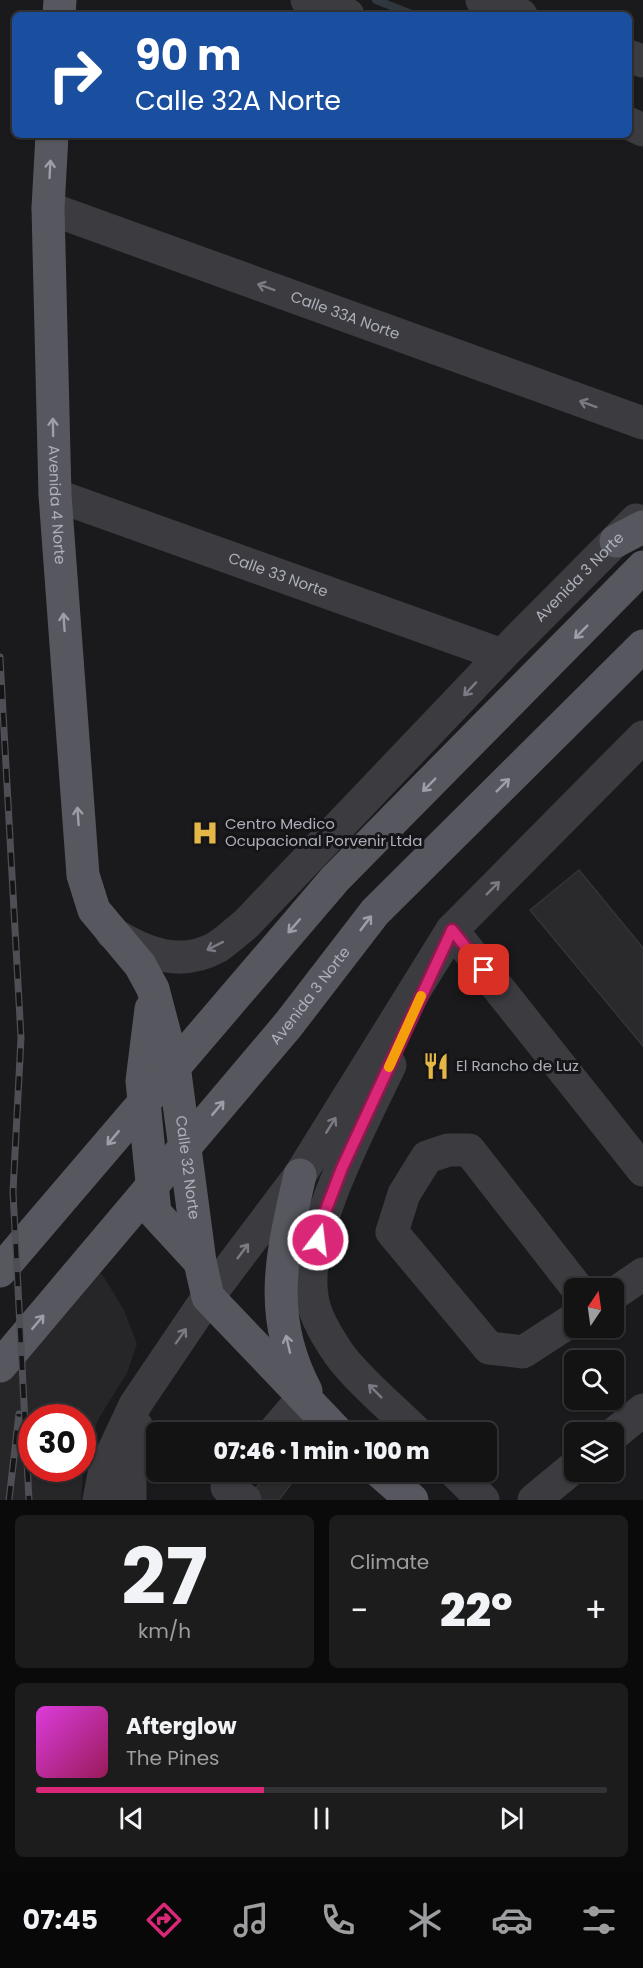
<!DOCTYPE html>
<html lang="en">
<head>
<meta charset="utf-8">
<style>
	body { margin:0; font-family:Poppins,sans-serif; background:#1d1c1d; color:#f1f3f6; height:100vh; display:flex; flex-direction:column; font-size:22px; white-space:nowrap }
	* { box-sizing:border-box; margin:0 }
	p { font-size:20px; color:#9d9ea0 }
	.icon { flex:none; width:33px; height:33px; fill:none; stroke:currentColor; stroke-width:2; stroke-linecap:round; stroke-linejoin:round }
	.map { position:relative; height:1500px; overflow:hidden }
	.sheet { display:flex; flex-direction:column; gap:15px; padding:15px; background:#0b0a0b; flex:1 }
	.sheet>* { flex:none }
	.top-card { position:absolute; left:12px; top:12px; width:620px; height:126px; border-radius:9px; box-shadow:0 2px 4px #0004,0 0 0 2px #333234; background:#1a4fa0; color:#fff; overflow:hidden }
	.needle { width:39px; rotate:13deg }
	.tools { position:absolute; left:564px; top:1278px; display:grid; gap:12px }
	.tools a { display:grid; place-items:center; width:60px; height:60px; border-radius:9px; background:#141314; box-shadow:0 2px 4px #0004,0 0 0 2px #333234; font-size:30px }
	.speed { position:absolute; left:18px; top:1404px; display:flex; gap:12px; font-size:30px; font-weight:700; text-align:center }
	.speed>* { display:grid; place-content:center; width:78px; height:78px; border-radius:50%; background:#141314; box-shadow:0 2px 4px #0004,0 0 0 2px #333234; line-height:1 }
	.speed .limit { border:9px solid #d22; background:#fff; color:#111 }
	.pin { position:absolute; display:grid; place-items:center; width:51px; height:51px; color:#fff; margin:-26px; border-radius:12px; box-shadow:0 3px 9px #0006 }
	.me { position:absolute; width:66px; margin:-33px; rotate:15deg; stroke-linejoin:round; filter:drop-shadow(0 0 4px #0008) }
	.turn { display:flex; align-items:center; gap:21px; height:126px; padding:0 24px; font-size:27px }
	.turn .icon { width:78px; height:78px; stroke-width:2.5 }
	.turn b { display:block; font-size:42px; line-height:51px }
	.big { font-size:45px; font-weight:800; line-height:1.1 }
	.sheet .card { flex:1; display:flex; flex-direction:column; justify-content:center; gap:9px; min-width:0; padding:0 21px; border-radius:9px; background:#1d1c1d }
	.sheet .dial { align-items:center; gap:0 }
	.dial b { font-size:78px; line-height:1 }
	.song { display:flex; align-items:center; gap:18px }
	.cover { width:72px; height:72px; border-radius:9px; background:linear-gradient(135deg,hsl(300 70% 55%),hsl(330 70% 35%)) }
	.played { height:6px; border-radius:3px; background:linear-gradient(90deg,#db2777 40%,#333234 40%) }
	.keys { display:flex; justify-content:space-around; direction:ltr }
	.heat { display:flex; justify-content:space-between; align-items:center; font-size:33px; direction:ltr }
	.sheet .tiles { flex:1; display:grid; gap:15px; grid-template-columns:1fr 1fr }
	.card:last-child { grid-column:span 2 }
	.trip { position:absolute; left:146px; top:1422px; width:351px; height:60px; border-radius:9px; background:#141314; box-shadow:0 2px 4px #0004,0 0 0 2px #333234; font-weight:800; line-height:60px; text-align:center }
	.tabs { display:flex; height:96px; justify-content:space-around; align-items:center; background:#080808; color:#9d9ea0 }
	.tabs .icon { width:42px; height:42px }
	.tabs .current { color:#db2777 }
	.tabs b { font-size:27px; color:#f1f3f6 }
	.map>svg:first-child { display:block }
</style>
</head>
<body>
<div class="map">
<svg width="643" height="1500" viewBox="0 0 643 1500">
	<rect width="100%" height="100%" fill="#1a191b"/>
	<path fill="#262628" fill-rule="evenodd" d="M88,1262L104,1277L124,1310L137,1344L127,1373L99,1418L84,1456L81,1500H0V1368ZM32,1418H82V1468H32Z"/>
	<g fill="none" stroke-linecap="round" stroke-linejoin="round">
		<polyline stroke="#30383f" stroke-width="8" points="376,0 414,15"/>
	</g>
	<g fill="#2a2a2c" stroke="#343437" stroke-width="1.5">
		<polygon points="579,870 643,948 643,1046 530,910"/>
		<polygon points="269,1472 284,1472 294,1480 279,1500 246,1500"/>
	</g>
	<g fill="none" stroke-linecap="round" stroke-linejoin="round">
		<g stroke="#3b3b40" stroke-width="33">
			<polyline points="307,0 348,15"/>
			<polyline points="482,0 521,15"/>
			<polyline points="628,56 643,61"/>
			<polyline points="628,123 643,130"/>
			<path id="s1" d="M48,208L643,423"/>
			<path id="s2" d="M55,495L502,655"/>
			<polyline points="452,930 643,1170"/>
			<path id="s3" d="M112,933C144,953 180,968 217,947C227,941 237,931 246,924L502,655L636,520"/>
			<path d="M390,1065C363,1122 302,1234 312,1296C314,1316 328,1338 339,1354C356,1378 394,1410 416,1432"/>
			<polyline points="614,1294 643,1274"/>
			<polyline points="574,1319 523,1352 489,1348 392,1232 404,1194 427,1157 448,1150 469,1150 577,1288"/>
			<polyline points="274,1432 303,1398"/>
			<polyline points="614,1434 643,1410"/>
			<polyline points="240,1472 227,1487 245,1500"/>
			<polyline points="455,1472 483,1500"/>
			<polyline points="99,1500 105,1469 135,1405 208,1297 300,1175 452,930 643,737"/>
			<polyline points="130,1500 130,1469 137,1427"/>
			<polyline points="534,1500 574,1467"/>
		</g>
		<g stroke="#57585f" stroke-width="33">
			<polyline points="59,15 60,0"/>
			<path id="s4" d="M52,135L48,208L55,495L83,875L94,910L140,965L153,989L175,1073L200,1262L208,1297L337,1432"/>
			<polyline points="616,541 643,527"/>
			<polyline points="151,1009 142,1081 155,1213 200,1262"/>
			<path d="M300,1175C282,1254 266,1315 306,1391"/>
			<polyline points="0,1271 335,879 643,567"/>
			<path id="s5" d="M0,1366L288,1025L375,912L643,646"/>
			<polyline points="380,1472 412,1500"/>
		</g>
		<defs>
			<g id="rail">
				<polyline points="0,657 21,1038 13,1192 29,1500"/>
				<polyline points="9,1500 19,1414"/>
			</g>
		</defs>
		<use href="#rail" stroke="#4e4f55" stroke-width="7"/>
		<use href="#rail" stroke="#151416" stroke-width="4.5" stroke-dasharray="14" stroke-linecap="butt"/>
	</g>
	<defs><path id="oneway-shaft" d="M-6 0H5M1.5-3L5.5 0L1.5 3" fill="none" stroke-width="1.6" stroke-linecap="round" stroke-linejoin="round" transform="scale(1.5)"/></defs>
	<g stroke="#9c9ea8">
		<use href="#oneway-shaft" transform="translate(50 169) rotate(-87)"/>
		<use href="#oneway-shaft" transform="translate(53 427) rotate(-91)"/>
		<use href="#oneway-shaft" transform="translate(64 622) rotate(-94)"/>
		<use href="#oneway-shaft" transform="translate(581 632) rotate(135)"/>
		<use href="#oneway-shaft" transform="translate(429 785) rotate(135)"/>
		<use href="#oneway-shaft" transform="translate(503 785) rotate(-45)"/>
		<use href="#oneway-shaft" transform="translate(78 816) rotate(-94)"/>
		<use href="#oneway-shaft" transform="translate(366 923) rotate(-53)"/>
		<use href="#oneway-shaft" transform="translate(294 926) rotate(131)"/>
		<use href="#oneway-shaft" transform="translate(218 1108) rotate(-50)"/>
		<use href="#oneway-shaft" transform="translate(113 1138) rotate(130)"/>
		<use href="#oneway-shaft" transform="translate(38 1322) rotate(-50)"/>
		<use href="#oneway-shaft" transform="translate(288 1344) rotate(-103)"/>
	</g>
	<g stroke="#7a7b83">
		<use href="#oneway-shaft" transform="translate(266 287) rotate(-160)"/>
		<use href="#oneway-shaft" transform="translate(588 404) rotate(-160)"/>
		<use href="#oneway-shaft" transform="translate(470 689) rotate(133)"/>
		<use href="#oneway-shaft" transform="translate(493 888) rotate(-45)"/>
		<use href="#oneway-shaft" transform="translate(215 946) rotate(153)"/>
		<use href="#oneway-shaft" transform="translate(331 1125) rotate(-58)"/>
		<use href="#oneway-shaft" transform="translate(243 1251) rotate(-53)"/>
		<use href="#oneway-shaft" transform="translate(181 1336) rotate(-55)"/>
		<use href="#oneway-shaft" transform="translate(375 1391) rotate(-135)"/>
	</g>
	<g fill="none" stroke-linecap="round" stroke-linejoin="round">
		<defs>
			<polyline id="route" points="318,1240 322,1220 342,1168 452,930 484,970"/>
		</defs>
		<use href="#route" stroke="#8e194d" stroke-width="15"/>
		<use href="#route" stroke="#db2777" stroke-width="10"/>
		<polyline stroke="#f59e0b" stroke-width="10" points="389,1067 421,996"/>
	</g>
	<defs>
		<symbol id="hospital-bare" viewBox="-9 -9 18 18"><path d="M-5-5h3v3.5h4V-5h3V5h-3V1.5h-4V5h-3Z" fill="#e5b747" stroke="#151416" stroke-width="2.5" paint-order="stroke"/></symbol>
		<symbol id="restaurant-bare" viewBox="-9 -9 18 18"><path d="M-5-6h1v4h1v-4h1v4h1v-4h1v5L-1.5 .5V6h-2V.5L-5-1ZM5-6V6H3V1.5H1.5Q1.5-4 5-6Z" fill="#e5b747" stroke="#151416" stroke-width="2.5" paint-order="stroke"/></symbol>
	</defs>
	<g fill-rule="evenodd">
		<use href="#hospital-bare" x="186" y="814" width="38" height="38"/>
		<use href="#restaurant-bare" x="417" y="1047" width="38" height="38"/>
	</g>
	<g text-anchor="middle" stroke-width="6" stroke-linejoin="round" paint-order="stroke">
		<g font-size="15" fill="#adb0ba" stroke="#151416">
			<text dy="5" stroke="none"><textPath href="#s1" startOffset="316">Calle 33A Norte</textPath></text>
			<text dy="5" stroke="none"><textPath href="#s4" startOffset="370">Avenida 4 Norte</textPath></text>
			<text dy="5" stroke="none"><textPath href="#s2" startOffset="237">Calle 33 Norte</textPath></text>
			<text dy="5" stroke="none"><textPath href="#s3" startOffset="630">Avenida 3 Norte</textPath></text>
			<text dy="5" stroke="none"><textPath href="#s5" startOffset="483">Avenida 3 Norte</textPath></text>
			<text dy="5" stroke="none"><textPath href="#s4" startOffset="1059">Calle 32 Norte</textPath></text>
		</g>
		<g font-size="15" fill="#adb0ba" stroke="#151416" text-anchor="start">
			<text x="225" y="829">Centro Medico<tspan x="225" dy="17">Ocupacional Porvenir Ltda</tspan></text>
			<text x="456" y="1071">El Rancho de Luz</text>
		</g>
	</g>
</svg>
<div class="tools">
<a><svg class="needle" viewBox="-14 -14 28 28"><path d="M0-13l5 13h-10z" fill="#e53935"/><path d="M0 13l5-13h-10z" fill="#9d9ea0"/></svg></a>
<a><svg class="icon" aria-label="search" viewBox="0 0 24 24"><circle cx="10" cy="10" r="6"/><path d="M15 15l6 6"/></svg></a>
<a><svg class="icon" aria-label="layers" viewBox="0 0 24 24"><path d="M12 4l9 5-9 5-9-5zM3 14l9 5 9-5"/></svg></a>
</div>
<div class="speed"><div class="limit">30</div></div>
<div class="pin" style="left:484px;top:970px;background:#d93025"><svg class="icon" aria-label="arrive" viewBox="0 0 24 24"><path d="M6 21V4h12l-3 4 3 4H6"/></svg></div>
<svg class="me" style="left:318px;top:1240px" viewBox="-20 -20 40 40"><circle r="17" fill="#db2777" stroke="#fff" stroke-width="3"/><path d="M0-11L8 9 0 5-8 9z" fill="#fff"/></svg>
<div class="trip">07:46 · 1 min · 100 m</div>
<div class="top-card">
<div class="turn"><svg class="icon" aria-label="right" viewBox="0 0 24 24"><path d="M7 20v-9h11M14 6l5 5-5 5"/></svg><div><b>90 m</b>Calle 32A Norte</div></div>
</div>
</div>
<section class="sheet">
<div class="tiles">
<div class="card dial"><b>27</b><p>km/h</p></div>
<div class="card"><p>Climate</p>
<div class="heat"><a>−</a><b class="big">22°</b><a>+</a></div>
</div>
<div class="card">
<div class="song"><i class="cover"></i><div><b>Afterglow</b><p>The Pines</p></div></div>
<div class="played"></div>
<div class="keys"><svg class="icon" aria-label="previous" viewBox="0 0 24 24"><path d="M18 5L8 12l10 7zM5 5v14"/></svg><svg class="icon" aria-label="pause" viewBox="0 0 24 24"><path d="M8 5v14M16 5v14"/></svg><svg class="icon" aria-label="next" viewBox="0 0 24 24"><path d="M6 5l10 7-10 7zM19 5v14"/></svg></div>
</div>
</div>
</section>
<nav class="tabs">
<b>07:45</b>
<svg class="icon current" aria-label="directions" viewBox="0 0 24 24"><path d="M12 3l9 9-9 9-9-9zM9 14v-3h6M13 9l2 2-2 2"/></svg>
<svg class="icon" aria-label="music" viewBox="0 0 24 24"><path d="M9 18V5l10-2v13"/><circle cx="6" cy="18" r="3"/><circle cx="16" cy="16" r="3"/></svg>
<svg class="icon" aria-label="phone" viewBox="0 0 24 24"><path d="M5 4h4l2 5-3 2q2 4 5 5l2-3 5 2v4C11 20 4 13 5 4z"/></svg>
<svg class="icon" aria-label="climate" viewBox="0 0 24 24"><path d="M12 3v18M4 7l16 10M4 17L20 7"/></svg>
<svg class="icon" aria-label="car" viewBox="0 0 24 24"><path d="M5 17H2v-5l4-1 3-4h7l3 4 3 1v5h-3M9 17h6M6 11h13"/><circle cx="7" cy="17" r="2"/><circle cx="17" cy="17" r="2"/></svg>
<svg class="icon" aria-label="filters" viewBox="0 0 24 24"><path d="M4 7h16M4 17h16"/><circle cx="9" cy="7" r="2"/><circle cx="15" cy="17" r="2"/></svg>
</nav>
</body>
</html>
